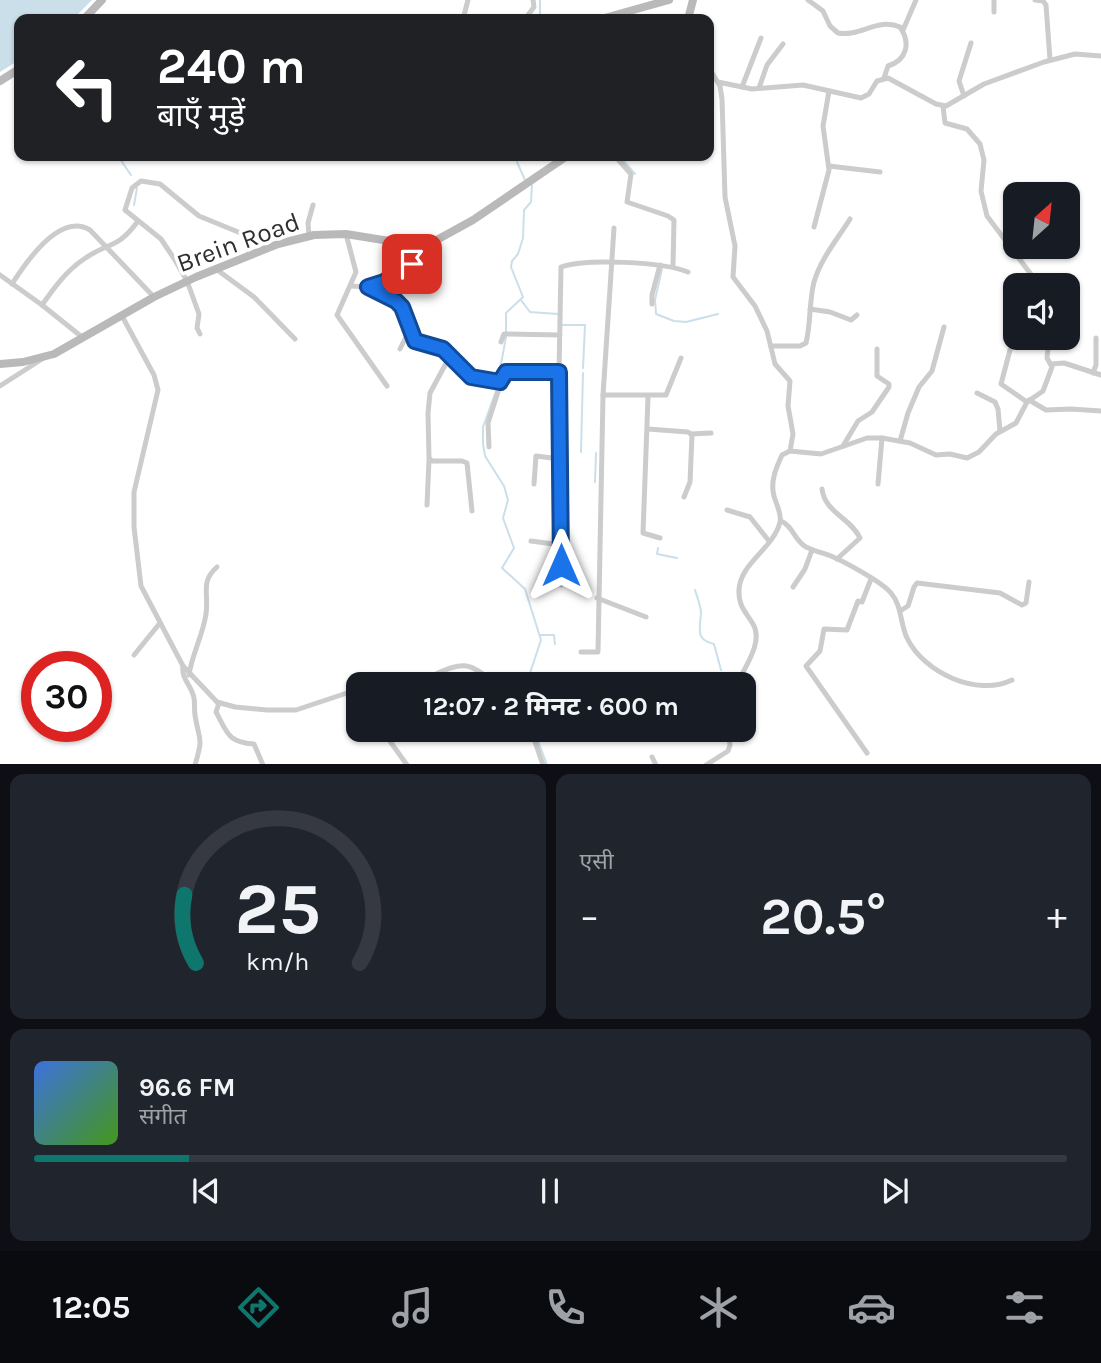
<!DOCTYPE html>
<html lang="hi">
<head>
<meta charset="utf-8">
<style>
	body { margin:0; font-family:Karla,"Noto Sans Devanagari",sans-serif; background:#20242c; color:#f1f3f6; height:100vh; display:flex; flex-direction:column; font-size:26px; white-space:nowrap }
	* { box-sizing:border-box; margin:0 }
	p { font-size:23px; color:#9ea1a6 }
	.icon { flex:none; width:38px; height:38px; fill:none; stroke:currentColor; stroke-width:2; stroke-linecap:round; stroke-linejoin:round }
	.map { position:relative; height:764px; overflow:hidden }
	.panel { display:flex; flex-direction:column; gap:10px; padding:10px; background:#0d0f14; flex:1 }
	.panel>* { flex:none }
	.top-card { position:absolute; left:14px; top:14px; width:700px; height:147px; border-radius:14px; box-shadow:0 2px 5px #0004; background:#202124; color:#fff; overflow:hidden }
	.needle { width:46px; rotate:27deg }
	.buttons { position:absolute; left:1003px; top:182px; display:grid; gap:14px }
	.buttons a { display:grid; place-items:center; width:77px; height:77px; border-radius:14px; background:#171b24; box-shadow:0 2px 5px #0004; font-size:35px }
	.speed { position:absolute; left:21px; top:651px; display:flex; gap:14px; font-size:35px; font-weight:700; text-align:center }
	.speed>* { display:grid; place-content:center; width:91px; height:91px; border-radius:50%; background:#171b24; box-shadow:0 2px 5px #0004; line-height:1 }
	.speed .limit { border:10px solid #d22; background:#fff; color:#111 }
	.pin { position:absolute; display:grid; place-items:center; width:60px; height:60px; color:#fff; margin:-30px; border-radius:14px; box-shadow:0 4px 10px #0006 }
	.me { position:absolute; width:77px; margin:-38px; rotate:0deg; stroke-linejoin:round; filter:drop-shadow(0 0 5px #0008) }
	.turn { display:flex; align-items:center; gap:24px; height:147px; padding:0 28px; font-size:32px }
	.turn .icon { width:91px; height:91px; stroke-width:2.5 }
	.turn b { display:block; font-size:49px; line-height:60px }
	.big { font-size:52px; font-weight:700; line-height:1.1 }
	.panel .card { flex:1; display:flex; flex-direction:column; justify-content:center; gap:10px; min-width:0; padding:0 24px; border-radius:14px; background:#20242c }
	.panel .dial { align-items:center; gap:0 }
	.dial svg { height:182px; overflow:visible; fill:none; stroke:#363941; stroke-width:7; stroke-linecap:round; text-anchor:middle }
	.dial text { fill:#f1f3f6; stroke:none }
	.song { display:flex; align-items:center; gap:21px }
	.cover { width:84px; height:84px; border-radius:10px; background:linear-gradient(135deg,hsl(220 70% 55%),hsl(100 70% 35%)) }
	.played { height:7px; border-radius:4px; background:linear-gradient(90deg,#0f766e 15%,#363941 15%) }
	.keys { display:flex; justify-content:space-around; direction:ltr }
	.heat { display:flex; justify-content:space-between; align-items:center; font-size:38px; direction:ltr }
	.panel .tiles { flex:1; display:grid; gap:10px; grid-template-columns:1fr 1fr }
	.card:last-child { grid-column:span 2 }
	.trip { position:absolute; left:346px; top:672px; width:410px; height:70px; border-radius:14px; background:#171b24; box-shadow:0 2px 5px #0004; font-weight:700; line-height:70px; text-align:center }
	.tabs { display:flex; height:112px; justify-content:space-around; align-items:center; background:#090b0e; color:#9ea1a6 }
	.tabs .icon { width:49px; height:49px }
	.tabs .current { color:#0f766e }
	.tabs b { font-size:32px; color:#f1f3f6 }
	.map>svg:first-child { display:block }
</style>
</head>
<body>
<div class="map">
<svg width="1101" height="765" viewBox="0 0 1101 765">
	<rect width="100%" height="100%" fill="#fff"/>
	<polygon fill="#cbdfea" points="0,0 92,0 73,19 19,19 19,60 0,72"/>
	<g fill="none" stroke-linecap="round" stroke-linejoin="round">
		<g stroke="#cbdfea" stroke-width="2">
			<polyline points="540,0 540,19"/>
			<polyline points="118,156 131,175"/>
			<polyline points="518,156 517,162 525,180"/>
			<polyline points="623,160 635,174"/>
			<polyline points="134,205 137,188"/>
			<polyline points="662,269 655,300 656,314 674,321 686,322 718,314"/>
			<polyline points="521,300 530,312 558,314"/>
			<polyline points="562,325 585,325 583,368"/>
			<polyline points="506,332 506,313 523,297 511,267 512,261 518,254 523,238 524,210 531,202 532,185"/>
			<polyline points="506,337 496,391 483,427 483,444 485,456 504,486 508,500 503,518 514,548 502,568 525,589 541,640 529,676 522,684"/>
			<polyline points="581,452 583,373"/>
			<polyline points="595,482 596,453"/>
			<polyline points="658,548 657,554 677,558"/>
			<path d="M695,590C697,597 701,606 701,613C700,629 695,640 714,644L721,670"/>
			<polyline points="540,635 554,635 555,644"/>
			<polyline points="534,730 547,765"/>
		</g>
		<g stroke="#ccc" stroke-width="5">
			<path d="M808,0L823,11L830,26L838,33C860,37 879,17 900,27C911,43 907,60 888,66L884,78"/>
			<polyline points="1035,0 1043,1 1046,5 1050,60"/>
			<polyline points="994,12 994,0"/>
			<polyline points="463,19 468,0"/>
			<polyline points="525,19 534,7 533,0"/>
			<polyline points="903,30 916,0"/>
			<polyline points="709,68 720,86 722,99 725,197 735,246 733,277 755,306 767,331 775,364 790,381 788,406 793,434 790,451"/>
			<polyline points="718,82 752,89 803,85 861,98 869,94 877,81 888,78 936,104 946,106 984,84 1044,62 1075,54 1101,56"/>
			<polyline points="742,87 761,38"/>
			<polyline points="759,88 767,65 783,44"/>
			<polyline points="964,96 959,81 971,43"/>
			<polyline points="943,106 945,123 967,129 980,144 984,160 981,191 987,216 1039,285"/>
			<polyline points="615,156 631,174 627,202 668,216 674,220 673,266"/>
			<polyline points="829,166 880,172"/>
			<polyline points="814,227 829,170 823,126 829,91"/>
			<polyline points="346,234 356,272 337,315 387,386"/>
			<polyline points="309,236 308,223 313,205"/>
			<polyline points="216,269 254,297 295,339"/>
			<polyline points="0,275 42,305 82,337"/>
			<path d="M12,284C26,262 60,212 90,230L154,297"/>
			<path d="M351,286C359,286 367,288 374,286C396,281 419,259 433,242"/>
			<polyline points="368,287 402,307 416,341 443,350 471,377 500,382"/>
			<polyline points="652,304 652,295 660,265"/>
			<path d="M42,305C54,288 66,271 84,259C108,242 118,249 138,221"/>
			<polyline points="810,309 830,312 851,320 857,315"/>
			<polyline points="122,316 154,375 158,390 134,492 134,527 141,586 183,666 217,702 235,707 267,710 296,710 350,692 359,702"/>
			<polyline points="200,334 197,328 199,314 187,281 175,260 161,239 125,210 132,188 141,181 160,184 199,216 243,234 249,242 249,254"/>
			<polyline points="501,342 504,334 560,335"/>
			<path d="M771,346H800L806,343C811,323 809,302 814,282C821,258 837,240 850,219"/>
			<polyline points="400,349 411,327"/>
			<polyline points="1010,350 1001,384 1027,402"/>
			<polyline points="450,356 430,393 428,413 429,458 432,461 462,461 467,463 472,511"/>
			<polyline points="1051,364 1064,363 1101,375"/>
			<polyline points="1093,373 1096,365 1096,338"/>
			<polyline points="0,386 42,359"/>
			<polyline points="977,393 995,402 998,409 1000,431"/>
			<polyline points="603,395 666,395 681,358"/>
			<polyline points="648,397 643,533 660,538"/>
			<polyline points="1029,400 1046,410 1071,409 1101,411"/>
			<polyline points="648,429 688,432 692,435 690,482 684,497"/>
			<polyline points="691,434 711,433"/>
			<polyline points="900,441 908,413 919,387 932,371 944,327"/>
			<polyline points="843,446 858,421 872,412 889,387 889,384 877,376 877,349"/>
			<polyline points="489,447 488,423 504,373 559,371"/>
			<polyline points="534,484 536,456 560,459"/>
			<polyline points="878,484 882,438"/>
			<path d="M822,489C825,513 850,517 860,538L837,559"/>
			<polyline points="427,505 429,460"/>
			<polyline points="727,510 750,517 769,541"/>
			<path d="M781,521C793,526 794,540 806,547C814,551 823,553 831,556C845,562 882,582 891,593C902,606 900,623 907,638C924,673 977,697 1012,680"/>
			<polyline points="531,541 561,545"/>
			<path d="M561,585L559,371L561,267C586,258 663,262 688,272"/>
			<polyline points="793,587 805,569 812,550"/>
			<polyline points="597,598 646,617"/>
			<polyline points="900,611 908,606 914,587 917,583 1000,593 1022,605 1026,603 1029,582"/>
			<polyline points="581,652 598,652 603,395 614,228"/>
			<polyline points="134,655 160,623"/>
			<path d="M183,666C181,679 192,686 194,698C195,703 194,709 195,715C199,742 204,735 195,765"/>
			<path d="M189,675C192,654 203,635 206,614C209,593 200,582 217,567"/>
			<path d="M434,675C462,661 472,662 494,684"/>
			<polyline points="565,684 565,682"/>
			<path d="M737,684C744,668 764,642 753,624C746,612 738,606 739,590C740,563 774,548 780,522C782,514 776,504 774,496C770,482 776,468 782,455L790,451L821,454L867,438H882L910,443L936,455L950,454L967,458L979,452L996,434L1016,423L1027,402L1043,391L1052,367L1047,358L1049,338"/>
			<path d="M219,703L216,712C228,734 228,742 254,744L263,765"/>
			<polyline points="382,730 407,765"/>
			<polyline points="531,730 543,765"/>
			<polyline points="867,753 806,666 820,651 824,629 847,630 858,601 862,602 871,579"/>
			<polyline points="652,757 656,765"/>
			<polyline points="706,765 728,751 730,745 728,730"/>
		</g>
		<g stroke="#b9b9b9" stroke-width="8">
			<polyline points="84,19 102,0"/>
			<polyline points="601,19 669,0"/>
			<polyline points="688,19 693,0"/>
			<polyline points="0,81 19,69"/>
			<polyline points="0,364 23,362 54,354 154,297 196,277 278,244 314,235 346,234 414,245 433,242 473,220 567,156"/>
		</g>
	</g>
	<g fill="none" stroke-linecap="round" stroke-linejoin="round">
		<defs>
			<polyline id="route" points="412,264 384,282 368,287 396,301 402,307 415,341 443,349 471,377 500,382 506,372 559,372 561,565"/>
		</defs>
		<use href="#route" stroke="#114b97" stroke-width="18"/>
		<use href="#route" stroke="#1a73e8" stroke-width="12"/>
	</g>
	<g text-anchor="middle" stroke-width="7" stroke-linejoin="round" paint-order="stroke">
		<g font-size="26" fill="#2f2f2f" stroke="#fff">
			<text transform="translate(238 242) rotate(-20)" y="9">Brein Road</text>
		</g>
	</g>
</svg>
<div class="buttons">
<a><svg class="needle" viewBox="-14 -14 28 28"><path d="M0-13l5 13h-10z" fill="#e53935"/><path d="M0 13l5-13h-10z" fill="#9ea1a6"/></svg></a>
<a><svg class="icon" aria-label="sound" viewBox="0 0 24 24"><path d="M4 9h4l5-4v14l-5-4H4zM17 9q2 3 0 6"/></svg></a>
</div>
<div class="speed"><div class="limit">30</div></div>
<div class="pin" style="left:412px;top:264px;background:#d93025"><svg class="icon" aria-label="arrive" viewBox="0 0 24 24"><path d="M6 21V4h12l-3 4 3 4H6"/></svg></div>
<svg class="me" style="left:561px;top:565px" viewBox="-20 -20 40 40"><path d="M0-17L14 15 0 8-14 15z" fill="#1a73e8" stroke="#fff" stroke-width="4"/></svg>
<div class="trip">12:07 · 2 मिनट · 600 m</div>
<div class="top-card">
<div class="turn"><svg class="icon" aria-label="left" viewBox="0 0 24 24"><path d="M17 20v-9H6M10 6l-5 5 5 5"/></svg><div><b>240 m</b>बाएँ मुड़ें</div></div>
</div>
</div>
<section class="panel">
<div class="tiles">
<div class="card dial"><svg viewBox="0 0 100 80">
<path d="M14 69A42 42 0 1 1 86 69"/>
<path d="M14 69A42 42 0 0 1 9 39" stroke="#0f766e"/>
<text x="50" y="56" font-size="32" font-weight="700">25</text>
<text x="50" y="72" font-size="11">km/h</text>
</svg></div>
<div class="card"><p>एसी</p>
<div class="heat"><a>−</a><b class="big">20.5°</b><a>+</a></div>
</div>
<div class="card">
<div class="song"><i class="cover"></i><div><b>96.6 FM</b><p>संगीत</p></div></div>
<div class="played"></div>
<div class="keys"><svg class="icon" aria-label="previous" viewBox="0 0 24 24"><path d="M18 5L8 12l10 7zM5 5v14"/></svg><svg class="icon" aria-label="pause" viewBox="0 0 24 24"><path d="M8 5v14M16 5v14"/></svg><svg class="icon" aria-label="next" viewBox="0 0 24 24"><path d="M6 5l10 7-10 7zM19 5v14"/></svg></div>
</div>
</div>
</section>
<nav class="tabs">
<b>12:05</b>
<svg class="icon current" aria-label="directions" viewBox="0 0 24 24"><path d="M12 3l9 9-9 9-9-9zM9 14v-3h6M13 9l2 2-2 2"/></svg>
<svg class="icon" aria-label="music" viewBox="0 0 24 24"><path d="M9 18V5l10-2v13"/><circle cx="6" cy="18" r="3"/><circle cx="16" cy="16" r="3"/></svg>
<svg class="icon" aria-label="phone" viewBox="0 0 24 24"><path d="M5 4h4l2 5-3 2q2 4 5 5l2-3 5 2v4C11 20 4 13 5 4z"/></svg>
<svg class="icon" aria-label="climate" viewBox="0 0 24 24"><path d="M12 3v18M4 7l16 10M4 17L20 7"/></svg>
<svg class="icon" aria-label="car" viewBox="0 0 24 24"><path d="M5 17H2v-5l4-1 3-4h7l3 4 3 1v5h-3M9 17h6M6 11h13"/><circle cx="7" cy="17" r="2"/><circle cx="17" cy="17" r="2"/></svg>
<svg class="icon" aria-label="filters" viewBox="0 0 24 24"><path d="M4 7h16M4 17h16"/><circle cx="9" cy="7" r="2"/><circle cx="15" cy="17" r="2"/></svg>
</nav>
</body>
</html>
